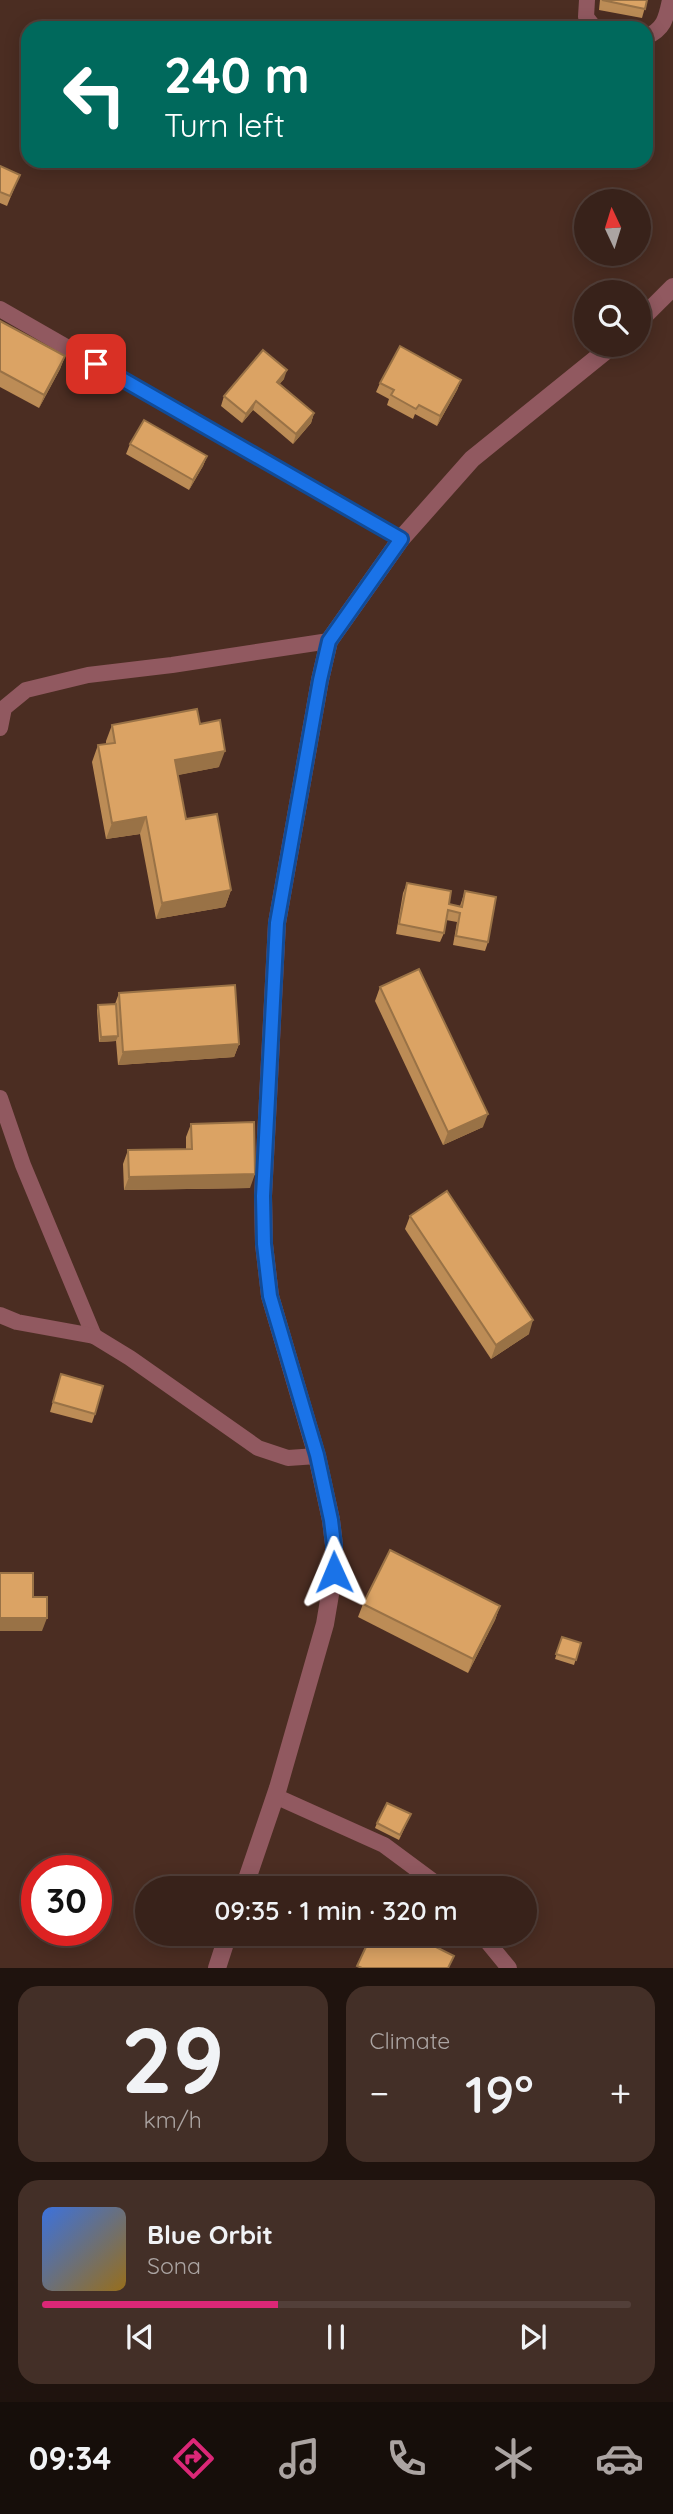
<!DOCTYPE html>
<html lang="en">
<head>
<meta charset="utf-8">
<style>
	body { margin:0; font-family:Quicksand,sans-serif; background:#432f27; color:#f1f3f6; height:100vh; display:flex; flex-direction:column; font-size:26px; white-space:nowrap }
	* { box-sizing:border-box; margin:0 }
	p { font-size:23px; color:#aba4a2 }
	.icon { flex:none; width:38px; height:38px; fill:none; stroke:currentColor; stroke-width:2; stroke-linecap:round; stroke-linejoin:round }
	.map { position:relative; height:1968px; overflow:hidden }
	.drawer { display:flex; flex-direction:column; gap:18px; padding:18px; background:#1f130e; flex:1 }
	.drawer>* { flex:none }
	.hud { position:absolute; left:21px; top:21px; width:632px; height:147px; border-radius:21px; box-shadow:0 4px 18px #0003,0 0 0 2px #523f39; background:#00695c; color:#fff; overflow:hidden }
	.needle { width:46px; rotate:356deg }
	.fabs { position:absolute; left:574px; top:189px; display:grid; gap:14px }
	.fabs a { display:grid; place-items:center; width:77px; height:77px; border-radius:50%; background:#38221a; box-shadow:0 4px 18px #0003,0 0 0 2px #523f39; font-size:35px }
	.speed { position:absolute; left:21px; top:1855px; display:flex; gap:14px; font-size:35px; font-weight:700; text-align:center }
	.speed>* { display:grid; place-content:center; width:91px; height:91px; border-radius:50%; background:#38221a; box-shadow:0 4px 18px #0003,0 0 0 2px #523f39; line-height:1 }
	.speed .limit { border:10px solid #d22; background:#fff; color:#111 }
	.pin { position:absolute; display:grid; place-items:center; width:60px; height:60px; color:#fff; margin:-30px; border-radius:14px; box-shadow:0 4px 10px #0006 }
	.me { position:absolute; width:77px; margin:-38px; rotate:359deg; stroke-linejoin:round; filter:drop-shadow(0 0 5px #0008) }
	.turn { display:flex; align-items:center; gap:24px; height:147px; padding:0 28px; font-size:32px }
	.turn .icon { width:91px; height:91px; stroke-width:2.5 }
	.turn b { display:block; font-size:49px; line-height:60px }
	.big { font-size:52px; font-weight:600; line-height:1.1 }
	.drawer .card { flex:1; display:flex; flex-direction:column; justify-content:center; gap:10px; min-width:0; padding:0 24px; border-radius:21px; background:#432f27 }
	.drawer .dial { align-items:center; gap:0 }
	.dial b { font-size:91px; line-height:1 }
	.song { display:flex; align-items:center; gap:21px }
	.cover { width:84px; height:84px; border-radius:10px; background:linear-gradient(135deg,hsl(220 70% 55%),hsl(40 70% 35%)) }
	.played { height:7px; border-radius:4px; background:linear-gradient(90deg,#db2777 40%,#523f39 40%) }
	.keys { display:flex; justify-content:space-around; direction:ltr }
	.heat { display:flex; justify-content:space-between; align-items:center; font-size:38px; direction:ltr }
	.drawer .tiles { flex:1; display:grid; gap:18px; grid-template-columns:1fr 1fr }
	.card:last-child { grid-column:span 2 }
	.trip { position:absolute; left:135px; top:1876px; width:402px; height:70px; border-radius:35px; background:#38221a; box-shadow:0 4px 18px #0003,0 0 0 2px #523f39; font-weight:600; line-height:70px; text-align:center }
	.menu { display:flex; height:112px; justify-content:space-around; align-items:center; background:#160e0a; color:#aba4a2 }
	.menu .icon { width:49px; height:49px }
	.menu .on { color:#db2777 }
	.menu b { font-size:32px; color:#f1f3f6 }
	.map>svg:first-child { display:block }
</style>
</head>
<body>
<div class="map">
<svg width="673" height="1968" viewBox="0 0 673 1968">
	<rect width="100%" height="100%" fill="#4b2d22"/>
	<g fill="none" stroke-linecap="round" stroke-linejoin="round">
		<g stroke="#915960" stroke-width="16">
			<polyline points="587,0 586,17 593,26 603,28"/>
			<path d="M646,37C664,29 666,19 670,0"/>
			<polyline points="0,309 401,539"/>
			<polyline points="0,728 4,708 26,690 88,675 172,665 329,641"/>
			<polyline points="0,1098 23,1165 94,1336"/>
			<polyline points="0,1315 17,1322 94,1336 130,1358 258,1448 288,1458 317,1456"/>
			<polyline points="275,1796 384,1845 442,1888"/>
			<polyline points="481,1934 509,1968"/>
		</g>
		<g stroke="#915960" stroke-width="18">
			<polyline points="639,321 673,287"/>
			<polyline points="244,1888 278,1788 325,1624 334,1571 334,1545 331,1520 317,1456 270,1296 264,1244 263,1196 277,923 320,680 329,641 401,539 472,459 613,345"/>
			<polyline points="217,1968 228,1934"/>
		</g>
	</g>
	<g fill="#bc8c56">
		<polygon points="600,0 647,0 642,18 599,10"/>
		<polygon points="0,166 16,184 7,206 0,203"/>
		<polygon points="0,321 65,356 60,369 39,408 0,387"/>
		<polygon points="284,379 279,384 314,413 311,423 293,444 253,410 242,423 221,406 224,396"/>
		<polygon points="461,380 457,390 437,426 415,414 413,419 387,405 389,399 376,392 380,383"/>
		<polygon points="130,444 207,456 203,466 189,490 126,454"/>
		<polygon points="200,724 219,767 177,775 186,819 231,890 225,907 156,919 140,834 106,839 92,762 98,745 106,744 106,741 112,725"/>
		<polygon points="407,883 449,904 460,906 465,891 488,942 485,951 453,945 457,922 446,920 444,933 440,942 396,934 403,893"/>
		<polygon points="380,987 483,1127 443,1145 375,1001"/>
		<polygon points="119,993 239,1044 234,1057 118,1065 116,1041 99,1042 97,1010 98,1005 115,1004"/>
		<polygon points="191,1124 250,1188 124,1190 123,1164 128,1150 186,1149 186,1137"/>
		<polygon points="410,1216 529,1334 491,1359 405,1229"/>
		<polygon points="61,1374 95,1414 92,1423 50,1412"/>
		<polygon points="363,1604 500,1606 495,1620 468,1673 358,1617"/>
		<polygon points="562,1637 581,1643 574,1665 555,1659"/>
		<polygon points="411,1814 399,1840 375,1828 377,1823"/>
	</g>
	<g fill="#997246">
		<polygon points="65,356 60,369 39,408 44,395"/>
		<polygon points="287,370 284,379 273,392 277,382"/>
		<polygon points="461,380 457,390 437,426 440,416"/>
		<polygon points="256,401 253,410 242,423 246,414"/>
		<polygon points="314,413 311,423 293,444 296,434"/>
		<polygon points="207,456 203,466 189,490 193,480"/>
		<polygon points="225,751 219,767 169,777 175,760"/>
		<polygon points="146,817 140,834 106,839 112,823"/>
		<polygon points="231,890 225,907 156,919 162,903"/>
		<polygon points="118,1036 116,1041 99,1042 101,1037"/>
		<polygon points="239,1044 234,1057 118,1065 123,1052"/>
		<polygon points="488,1114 483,1127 443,1145 448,1132"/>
		<polygon points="255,1174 250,1188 124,1190 129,1177"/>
		<polygon points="533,1320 529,1334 491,1359 496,1345"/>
		<polygon points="500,1606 495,1620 468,1673 473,1659"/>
		<polygon points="0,1618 47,1618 42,1631 0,1631"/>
	</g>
	<g fill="#dba364" stroke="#997246" stroke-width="2">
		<polygon points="602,0 647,0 645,9"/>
		<polygon points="0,166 20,175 10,196 0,192"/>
		<polygon points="0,321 65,356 44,395 0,371"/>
		<polygon points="400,346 461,380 440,416 419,405 416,409 391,395 394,390 380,383"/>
		<polygon points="263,350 287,370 277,382 314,413 296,434 256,401 246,414 224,396"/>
		<polygon points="144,420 207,456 193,480 130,444"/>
		<polygon points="197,709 200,724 220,720 225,751 175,760 186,819 217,814 231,890 162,903 146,817 112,823 98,745 115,743 112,725"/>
		<polygon points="407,883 451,891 449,904 462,907 465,891 496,897 488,942 456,936 460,913 448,910 444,933 399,924"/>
		<polygon points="419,969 488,1114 448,1132 380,987"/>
		<polygon points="235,985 239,1044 123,1052 119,993"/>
		<polygon points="116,1004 118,1036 101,1037 98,1005"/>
		<polygon points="254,1122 255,1174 129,1177 128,1150 192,1149 191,1124"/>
		<polygon points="447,1191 533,1320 496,1345 410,1216"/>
		<polygon points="61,1374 103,1386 95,1414 53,1402"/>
		<polygon points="390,1550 500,1606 473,1659 363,1604"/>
		<polygon points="0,1573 33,1573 33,1597 47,1597 47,1618 0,1618"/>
		<polygon points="562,1637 581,1643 576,1660 556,1654"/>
		<polygon points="387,1803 411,1814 400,1835 377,1823"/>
		<polygon points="372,1934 410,1934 454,1956 448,1968 362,1968 357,1966"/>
	</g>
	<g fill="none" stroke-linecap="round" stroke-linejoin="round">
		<defs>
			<polyline id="route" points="96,364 401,539 329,641 320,680 277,923 263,1196 264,1244 270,1296 317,1455 331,1520 334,1545 334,1572"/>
		</defs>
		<use href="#route" stroke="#114b97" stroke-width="18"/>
		<use href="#route" stroke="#1a73e8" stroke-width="12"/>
	</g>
</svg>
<div class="fabs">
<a><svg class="needle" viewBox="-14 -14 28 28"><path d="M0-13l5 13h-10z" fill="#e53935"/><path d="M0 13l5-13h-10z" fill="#aba4a2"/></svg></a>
<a><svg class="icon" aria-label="search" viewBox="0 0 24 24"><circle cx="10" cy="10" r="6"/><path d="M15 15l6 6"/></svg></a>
</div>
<div class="speed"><div class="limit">30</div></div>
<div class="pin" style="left:96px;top:364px;background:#d93025"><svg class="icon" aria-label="arrive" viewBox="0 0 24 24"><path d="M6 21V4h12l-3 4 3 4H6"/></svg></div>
<svg class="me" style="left:334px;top:1572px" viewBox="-20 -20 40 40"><path d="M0-17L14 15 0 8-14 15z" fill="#1a73e8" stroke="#fff" stroke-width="4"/></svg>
<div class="trip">09:35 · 1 min · 320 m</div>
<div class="hud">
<div class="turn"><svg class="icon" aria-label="left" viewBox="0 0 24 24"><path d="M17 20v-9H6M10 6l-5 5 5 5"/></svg><div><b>240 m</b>Turn left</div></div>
</div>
</div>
<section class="drawer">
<div class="tiles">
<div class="card dial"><b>29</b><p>km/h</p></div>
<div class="card"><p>Climate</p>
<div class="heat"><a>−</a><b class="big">19°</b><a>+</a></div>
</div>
<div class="card">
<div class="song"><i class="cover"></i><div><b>Blue Orbit</b><p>Sona</p></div></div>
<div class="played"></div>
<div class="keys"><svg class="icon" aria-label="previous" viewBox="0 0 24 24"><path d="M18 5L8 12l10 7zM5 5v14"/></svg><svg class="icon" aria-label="pause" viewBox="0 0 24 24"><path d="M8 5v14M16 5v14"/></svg><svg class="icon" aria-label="next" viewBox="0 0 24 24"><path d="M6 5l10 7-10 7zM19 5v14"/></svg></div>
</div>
</div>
</section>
<nav class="menu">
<b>09:34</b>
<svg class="icon on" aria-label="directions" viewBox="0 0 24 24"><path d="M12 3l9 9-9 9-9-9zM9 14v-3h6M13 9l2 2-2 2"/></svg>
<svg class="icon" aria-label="music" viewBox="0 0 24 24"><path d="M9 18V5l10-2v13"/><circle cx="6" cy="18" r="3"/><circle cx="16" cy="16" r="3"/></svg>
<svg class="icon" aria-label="phone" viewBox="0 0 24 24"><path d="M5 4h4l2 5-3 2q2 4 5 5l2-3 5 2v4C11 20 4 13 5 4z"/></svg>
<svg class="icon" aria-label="climate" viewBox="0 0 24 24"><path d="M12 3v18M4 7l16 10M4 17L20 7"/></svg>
<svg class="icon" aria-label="car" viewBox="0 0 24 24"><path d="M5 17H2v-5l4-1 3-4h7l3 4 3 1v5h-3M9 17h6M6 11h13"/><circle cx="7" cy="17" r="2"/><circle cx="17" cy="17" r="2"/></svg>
</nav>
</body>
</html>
